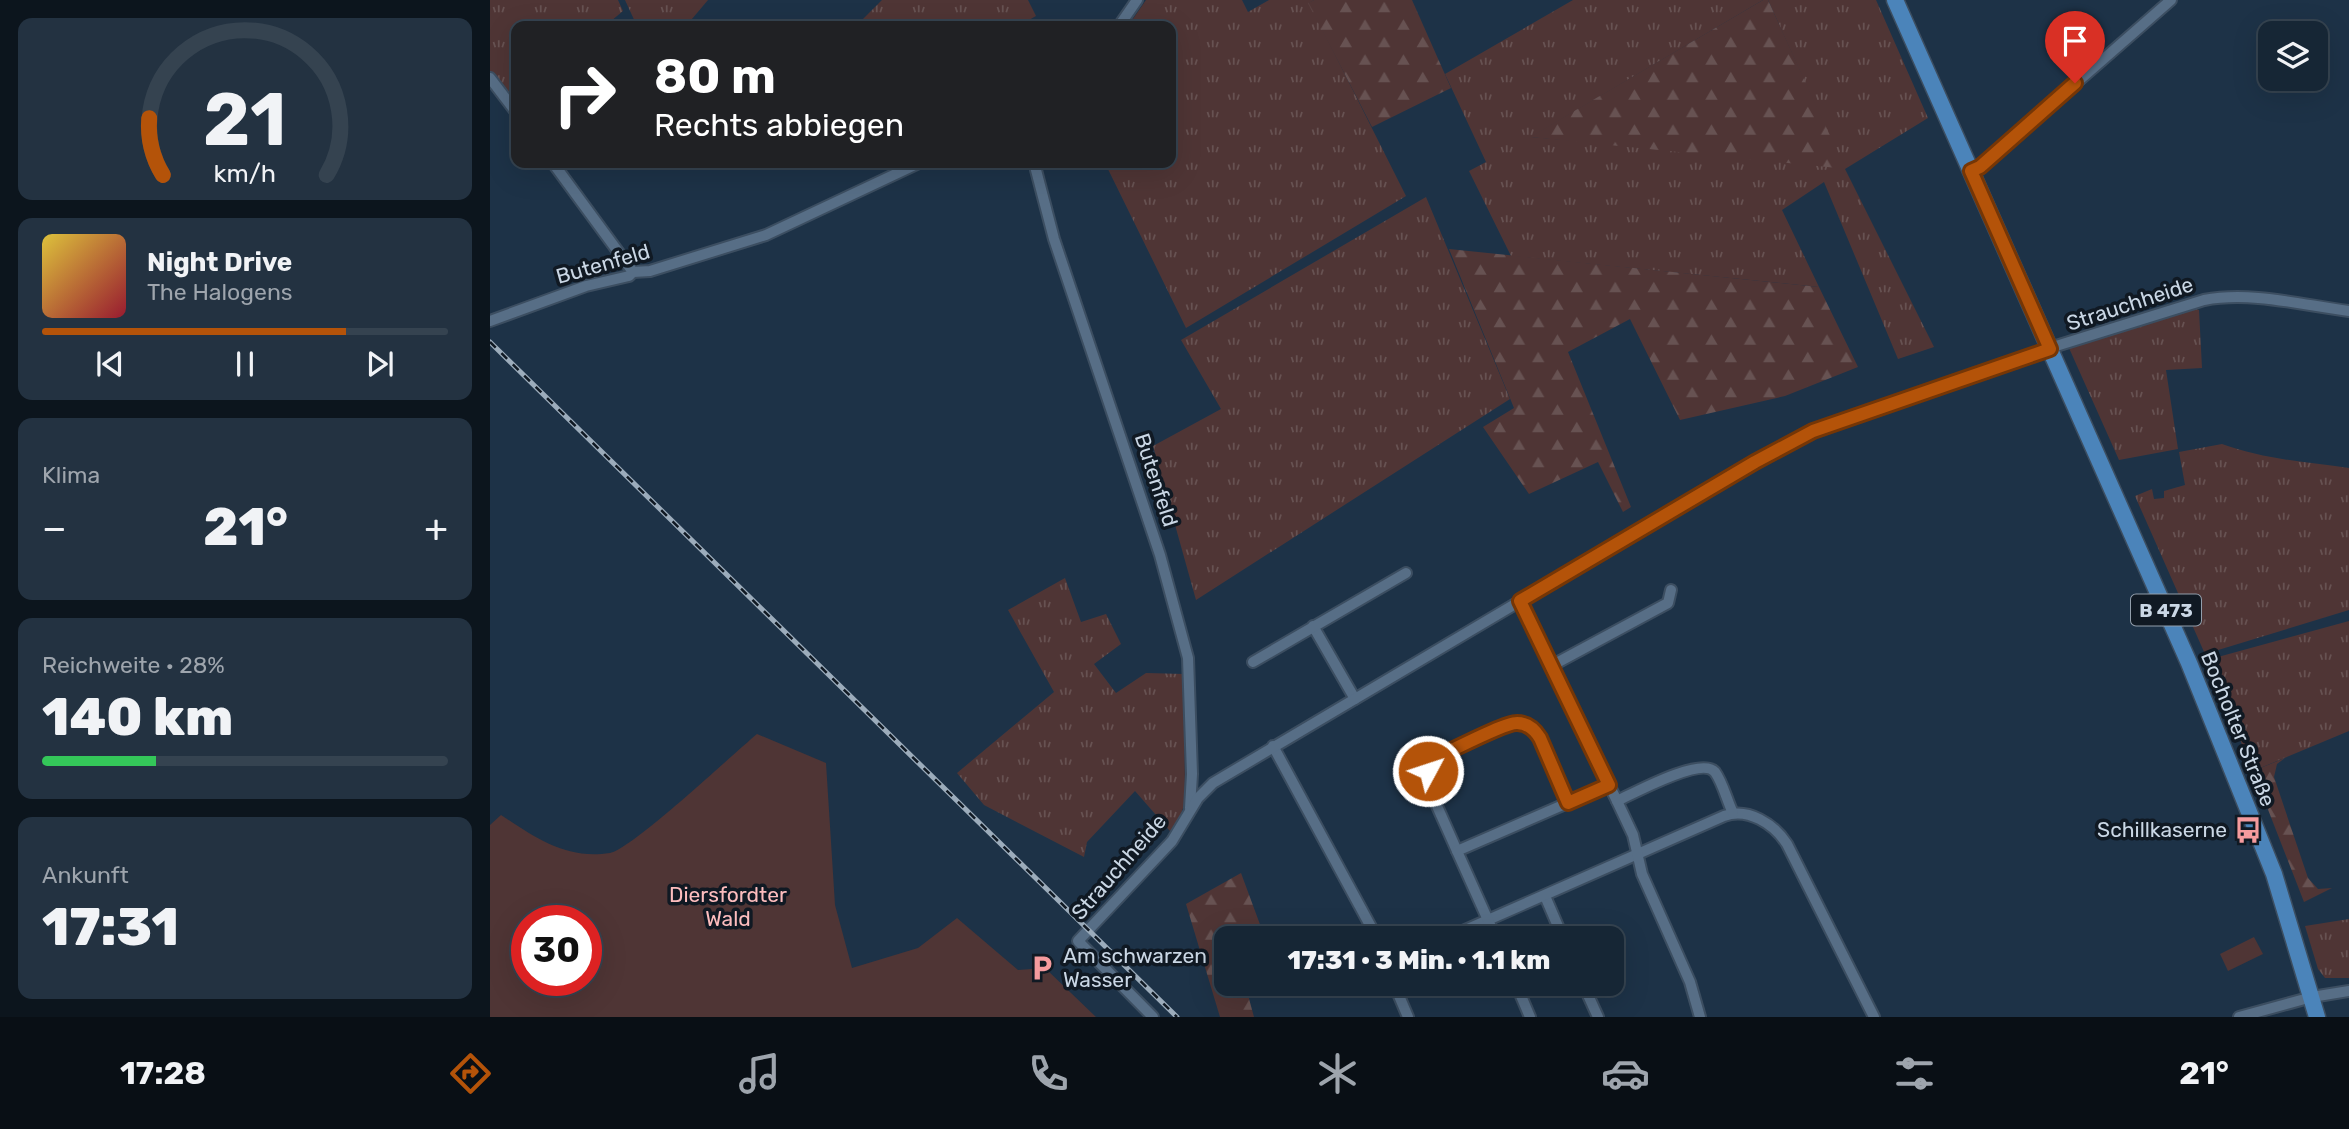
<!DOCTYPE html>
<html lang="de">
<head>
<meta charset="utf-8">
<style>
	body { margin:0; font-family:Rubik,sans-serif; background:#233241; color:#f1f3f6; height:100vh; display:flex; flex-direction:column; font-size:26px; white-space:nowrap }
	* { box-sizing:border-box; margin:0 }
	p { font-size:23px; color:#9ea5ad }
	.icon { flex:none; width:38px; height:38px; fill:none; stroke:currentColor; stroke-width:2; stroke-linecap:round; stroke-linejoin:round }
	.map { position:relative; flex:1; overflow:hidden }
	.sheet { display:flex; flex-direction:column; gap:18px; padding:18px; background:#0c151d; width:490px }
	.sheet>* { flex:none }
	.banner { position:absolute; left:21px; top:21px; width:665px; height:147px; border-radius:14px; box-shadow:0 7px 28px #0002,0 0 0 2px #354350; background:#202124; color:#fff; overflow:hidden }
	.fabs { position:absolute; left:1768px; top:21px; display:grid; gap:14px }
	.fabs a { display:grid; place-items:center; width:70px; height:70px; border-radius:14px; background:#162635; box-shadow:0 7px 28px #0002,0 0 0 2px #354350; font-size:35px }
	.speed { position:absolute; left:21px; top:905px; display:flex; gap:14px; font-size:35px; font-weight:700; text-align:center }
	.speed>* { display:grid; place-content:center; width:91px; height:91px; border-radius:50%; background:#162635; box-shadow:0 7px 28px #0002,0 0 0 2px #354350; line-height:1 }
	.speed .limit { border:10px solid #d22; background:#fff; color:#111 }
	.pin { position:absolute; display:grid; place-items:center; width:60px; height:60px; color:#fff; margin:-72px -30px; border-radius:50% 50% 50% 0; rotate:-45deg; box-shadow:0 0 7px #0007 }
	.pin .icon { rotate:45deg }
	.me { position:absolute; width:77px; margin:-38px; rotate:50deg; stroke-linejoin:round; filter:drop-shadow(0 0 5px #0008) }
	.turn { display:flex; align-items:center; gap:24px; height:147px; padding:0 28px; font-size:32px }
	.turn .icon { width:91px; height:91px; stroke-width:2.5 }
	.turn b { display:block; font-size:49px; line-height:60px }
	.big { font-size:52px; font-weight:800; line-height:1.1 }
	.sheet .card { flex:1; display:flex; flex-direction:column; justify-content:center; gap:10px; min-width:0; padding:0 24px; border-radius:14px; background:#233241 }
	.sheet .dial { align-items:center; gap:0 }
	.dial svg { height:182px; overflow:visible; fill:none; stroke:#354350; stroke-width:7; stroke-linecap:round; text-anchor:middle }
	.dial text { fill:#f1f3f6; stroke:none }
	.song { display:flex; align-items:center; gap:21px }
	.cover { width:84px; height:84px; border-radius:10px; background:linear-gradient(135deg,hsl(50 70% 55%),hsl(350 70% 35%)) }
	.played { height:7px; border-radius:4px; background:linear-gradient(90deg,#b45309 75%,#354350 75%) }
	.keys { display:flex; justify-content:space-around; direction:ltr }
	.heat { display:flex; justify-content:space-between; align-items:center; font-size:38px; direction:ltr }
	.charge { height:10px; border-radius:5px; background:linear-gradient(90deg,#34c759 28%,#354350 0) }
	.trip { position:absolute; left:724px; top:926px; width:410px; height:70px; border-radius:14px; background:#162635; box-shadow:0 7px 28px #0002,0 0 0 2px #354350; font-weight:800; line-height:70px; text-align:center }
	.dock { display:flex; height:112px; justify-content:space-around; align-items:center; background:#090f15; color:#9ea5ad }
	.dock .icon { width:49px; height:49px }
	.dock .on { color:#b45309 }
	.dock b { font-size:32px; color:#f1f3f6 }
	main { display:flex; flex:1; min-height:0 }
	.map>svg:first-child { display:block }
</style>
</head>
<body>
<main>
<section class="sheet">
<div class="card dial"><svg viewBox="0 0 100 80">
<path d="M14 69A42 42 0 1 1 86 69"/>
<path d="M14 69A42 42 0 0 1 8 44" stroke="#b45309"/>
<text x="50" y="56" font-size="32" font-weight="700">21</text>
<text x="50" y="72" font-size="11">km/h</text>
</svg></div>
<div class="card">
<div class="song"><i class="cover"></i><div><b>Night Drive</b><p>The Halogens</p></div></div>
<div class="played"></div>
<div class="keys"><svg class="icon" aria-label="previous" viewBox="0 0 24 24"><path d="M18 5L8 12l10 7zM5 5v14"/></svg><svg class="icon" aria-label="pause" viewBox="0 0 24 24"><path d="M8 5v14M16 5v14"/></svg><svg class="icon" aria-label="next" viewBox="0 0 24 24"><path d="M6 5l10 7-10 7zM19 5v14"/></svg></div>
</div>
<div class="card"><p>Klima</p>
<div class="heat"><a>−</a><b class="big">21°</b><a>+</a></div>
</div>
<div class="card"><p>Reichweite · 28%</p><b class="big">140 km</b><div class="charge"></div></div>
<div class="card"><p>Ankunft</p><b class="big">17:31</b></div>
</section>
<div class="map">
<svg width="1859" height="1017" viewBox="0 0 1859 1017">
	<defs>
		<pattern id="grass-tufts" width="24" height="20" patternUnits="userSpaceOnUse" patternTransform="scale(1.75)"><rect width="24" height="20" fill="#4f3535"/><path d="M3 7l-1-3M5 7V3M7 7l1-3M15 17l-1-3M17 17v-4M19 17l1-3" fill="none" stroke="#675252"/></pattern>
		<pattern id="forest-firs" width="22" height="20" patternUnits="userSpaceOnUse" patternTransform="scale(1.75)"><rect width="22" height="20" fill="#4f3535"/><path d="M5 1l3.5 6h-7zM16 11l3.5 6h-7z" fill="#675252"/></pattern>
	</defs>
	<rect width="100%" height="100%" fill="#1d3247"/>
	<g fill="url(#grass-tufts)">
		<polygon points="0,0 128,0 133,11 115,26 26,26 25,104 0,72"/>
		<polygon points="135,0 218,0 196,26 147,26"/>
		<polygon points="392,0 538,0 546,16 528,26 373,26 370,22"/>
		<polygon points="656,0 752,0 758,12 779,0 824,0 819,3 916,196 696,328 615,163 681,163 681,26 638,26"/>
		<polygon points="1083,0 1273,0 1041,137 1352,164 1278,0 1386,0 1438,118 1355,169 1444,347 1408,359 1334,182 1292,210 1329,287 1021,256 979,171 996,162 955,74"/>
		<polygon points="936,197 1020,399 706,600 663,446 731,409 691,340"/>
		<polygon points="1704,308 1709,310 1712,368 1676,370 1688,449 1629,460 1579,348"/>
		<path d="M1732,444C1773,459 1816,462 1859,468V610L1715,654L1645,496L1662,489L1664,499L1674,498V491L1695,485L1689,452Z"/>
		<polygon points="575,578 591,622 616,614 631,644 604,664 626,693 656,673 694,674 695,802 689,820 680,831 645,791 597,842 594,857 494,805 467,773 564,692 518,610"/>
		<polygon points="1859,621 1859,731 1763,771 1717,660"/>
		<polygon points="1859,919 1859,978 1835,978 1828,969 1815,926"/>
	</g>
	<g fill="url(#forest-firs)">
		<polygon points="824,0 922,0 961,88 882,127 818,3"/>
		<polygon points="1273,0 1278,0 1353,164 1347,168 1040,137"/>
		<polygon points="959,249 1329,287 1368,367 1295,396 1190,420 1140,319 1078,352 1141,507 1133,512 1108,462 1039,494 993,427 1024,408"/>
		<polygon points="1795,758 1787,764 1784,777 1818,878 1828,889 1842,888 1814,902 1763,771"/>
		<polygon points="751,873 775,938 737,938 737,984 755,984 764,1017 730,1017 696,904"/>
	</g>
	<g fill="#4f3535" fill-rule="evenodd">
		<path d="M267,734L336,763L345,905L362,968L428,948L467,918L528,970L555,968L606,1017H0V825L11,815C46,838 76,860 120,853C142,849 243,754 267,734ZM37,920H96V980H37Z"/>
		<polygon points="1764,937 1773,954 1738,971 1730,954"/>
	</g>
	<g fill="none" stroke-linecap="round" stroke-linejoin="round">
		<defs>
			<g id="street">
				<polyline points="629,26 647,0"/>
				<polyline points="0,78 26,112"/>
				<polyline points="63,163 143,272"/>
				<polyline points="546,163 546,170 564,239 670,555 698,658 702,774 700,808"/>
				<polyline points="1481,171 1490,167 1681,0"/>
				<polyline points="0,321 96,286 139,276 143,272 160,271 276,235 429,163"/>
				<polyline points="1030,601 1061,666 1178,603 1181,590"/>
				<polyline points="823,626 865,699"/>
				<polyline points="763,662 916,573"/>
				<polyline points="1061,666 1127,801"/>
				<polyline points="783,746 887,938"/>
				<polyline points="967,851 939,788 937,777 939,767 949,756 1017,726 1027,723 1038,725 1050,738 1078,803"/>
				<polyline points="1055,896 1073,938"/>
				<path d="M957,938L1234,816C1258,807 1284,824 1297,844L1384,1017"/>
				<polyline points="1006,938 967,851 1119,785"/>
				<polyline points="904,984 918,1017"/>
				<polyline points="1026,984 1040,1017"/>
				<polyline points="1093,984 1108,1017"/>
				<path d="M663,1017L588,941L682,841L708,798L723,783L1265,462L1323,431L1550,351L1714,300C1761,291 1812,305 1859,311"/>
				<path d="M1210,1017L1200,982L1152,874L1143,835L1127,801C1144,793 1212,756 1225,772C1233,783 1237,801 1243,813"/>
				<polyline points="1749,1017 1822,997 1859,991"/>
			</g>
			<polyline id="primary" points="1405,0 1699,663 1784,874 1827,1017"/>
		</defs>
		<use href="#street" stroke="#3c4e61" stroke-width="14"/>
		<use href="#primary" stroke="#3c4e61" stroke-width="19"/>
		<use href="#street" stroke="#576e86" stroke-width="10"/>
		<use href="#primary" stroke="#4b84ba" stroke-width="16"/>
		<defs>
			<polyline id="rail" points="0,342 687,1017"/>
		</defs>
		<use href="#rail" stroke="#9cacbb" stroke-width="5"/>
		<use href="#rail" stroke="#101923" stroke-width="2.5" stroke-dasharray="8" stroke-linecap="butt"/>
	</g>
	<g fill="none" stroke-linecap="round" stroke-linejoin="round">
		<defs>
			<path id="route" d="M938,771L941,763L949,756C965,749 1014,723 1027,723C1038,723 1045,730 1050,738L1078,803L1119,785L1030,601L1265,462L1323,431L1560,349L1481,171L1490,167L1585,83"/>
		</defs>
		<use href="#route" stroke="#753606" stroke-width="18"/>
		<use href="#route" stroke="#b45309" stroke-width="12"/>
	</g>
	<defs>
		<symbol id="bus-bare" viewBox="-9 -9 18 18"><path d="M-5-6H5V4H4V6H2V4H-2V6H-4V4H-5ZM-3.5-4V0h7V-4ZM-3.5 1.2v1.5H-2V1.2ZM2 1.2v1.5H3.5V1.2Z" fill="#f59b9e" stroke="#101923" stroke-width="2.5" paint-order="stroke"/></symbol>
		<symbol id="parking-bare" viewBox="-9 -9 18 18"><path d="M-3.5-5.5H1a3.5 3.5 0 0 1 0 7H-1V5.5H-3.5ZM-1-3.4V-.6H.8a1.4 1.4 0 0 0 0-2.8Z" fill="#f59b9e" stroke="#101923" stroke-width="2.5" paint-order="stroke"/></symbol>
	</defs>
	<g fill-rule="evenodd">
		<use href="#bus-bare" x="1739" y="811" width="38" height="38"/>
		<use href="#parking-bare" x="533" y="949" width="38" height="38"/>
	</g>
	<g text-anchor="middle" stroke-width="7" stroke-linejoin="round" paint-order="stroke">
		<rect fill="#101923" stroke="#929eab" stroke-width="2" x="1641" y="594.5" width="70" height="31" rx="5"/>
		<g font-size="19" font-weight="bold" fill="#cad7e5">
			<text x="1676" y="617">B 473</text>
		</g>
		<g font-size="21" fill="#cad7e5" stroke="#101923">
			<text transform="translate(113 264) rotate(-16)" y="7">Butenfeld</text>
			<text transform="translate(1640 304) rotate(-18)" y="7">Strauchheide</text>
			<text transform="translate(666 480) rotate(72)" y="7">Butenfeld</text>
			<text transform="translate(1748 729) rotate(68)" y="7">Bocholter Straße</text>
			<text transform="translate(629 867) rotate(-49)" y="7">Strauchheide</text>
		</g>
		<g font-size="21" fill="#cad7e5" stroke="#101923" text-anchor="end">
			<text x="1737" y="837">Schillkaserne</text>
			<text x="573" y="963" text-anchor="start">Am schwarzen<tspan x="573" dy="24">Wasser</tspan></text>
		</g>
		<g font-size="21" fill="#fdbdbe" stroke="#101923">
			<text x="238" y="902">Diersfordter<tspan x="238" dy="24">Wald</tspan></text>
		</g>
	</g>
</svg>
<div class="fabs">
<a><svg class="icon" aria-label="layers" viewBox="0 0 24 24"><path d="M12 4l9 5-9 5-9-5zM3 14l9 5 9-5"/></svg></a>
</div>
<div class="speed"><div class="limit">30</div></div>
<div class="pin" style="left:1585px;top:83px;background:#d93025"><svg class="icon" aria-label="arrive" viewBox="0 0 24 24"><path d="M6 21V4h12l-3 4 3 4H6"/></svg></div>
<svg class="me" style="left:938px;top:771px" viewBox="-20 -20 40 40"><circle r="17" fill="#b45309" stroke="#fff" stroke-width="3"/><path d="M0-11L8 9 0 5-8 9z" fill="#fff"/></svg>
<div class="trip">17:31 · 3 Min. · 1.1 km</div>
<div class="banner">
<div class="turn"><svg class="icon" aria-label="right" viewBox="0 0 24 24"><path d="M7 20v-9h11M14 6l5 5-5 5"/></svg><div><b>80 m</b>Rechts abbiegen</div></div>
</div>
</div>
</main>
<nav class="dock">
<b>17:28</b>
<svg class="icon on" aria-label="directions" viewBox="0 0 24 24"><path d="M12 3l9 9-9 9-9-9zM9 14v-3h6M13 9l2 2-2 2"/></svg>
<svg class="icon" aria-label="music" viewBox="0 0 24 24"><path d="M9 18V5l10-2v13"/><circle cx="6" cy="18" r="3"/><circle cx="16" cy="16" r="3"/></svg>
<svg class="icon" aria-label="phone" viewBox="0 0 24 24"><path d="M5 4h4l2 5-3 2q2 4 5 5l2-3 5 2v4C11 20 4 13 5 4z"/></svg>
<svg class="icon" aria-label="climate" viewBox="0 0 24 24"><path d="M12 3v18M4 7l16 10M4 17L20 7"/></svg>
<svg class="icon" aria-label="car" viewBox="0 0 24 24"><path d="M5 17H2v-5l4-1 3-4h7l3 4 3 1v5h-3M9 17h6M6 11h13"/><circle cx="7" cy="17" r="2"/><circle cx="17" cy="17" r="2"/></svg>
<svg class="icon" aria-label="filters" viewBox="0 0 24 24"><path d="M4 7h16M4 17h16"/><circle cx="9" cy="7" r="2"/><circle cx="15" cy="17" r="2"/></svg>
<b>21°</b>
</nav>
</body>
</html>
